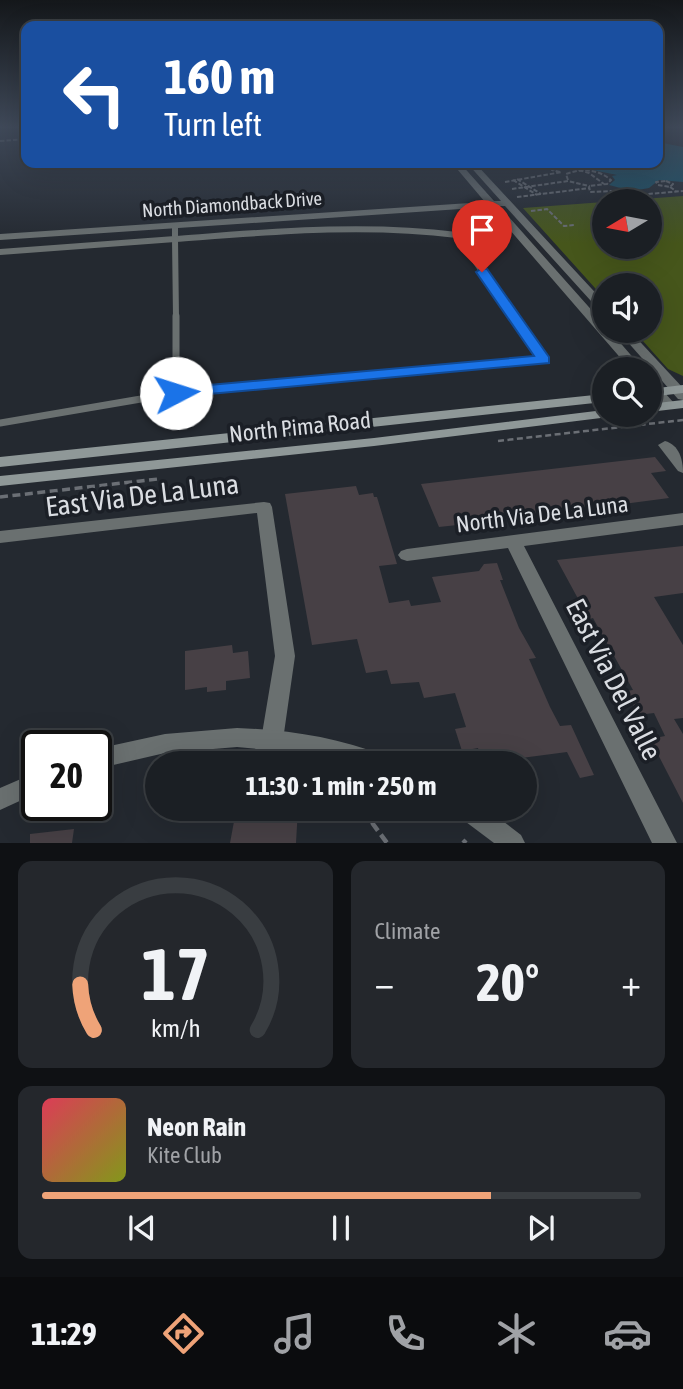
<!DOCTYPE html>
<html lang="en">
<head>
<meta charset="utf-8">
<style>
	body { margin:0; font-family:"Asap Condensed",sans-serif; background:#24272c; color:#f1f3f6; height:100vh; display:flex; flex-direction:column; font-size:26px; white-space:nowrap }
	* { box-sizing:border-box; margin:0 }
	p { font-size:23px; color:#a0a2a6 }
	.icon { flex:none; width:38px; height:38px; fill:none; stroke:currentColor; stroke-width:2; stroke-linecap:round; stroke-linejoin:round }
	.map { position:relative; height:843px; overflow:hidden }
	.drawer { display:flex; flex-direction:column; gap:18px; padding:18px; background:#0f1114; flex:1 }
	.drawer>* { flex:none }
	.guide { position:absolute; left:21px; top:21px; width:642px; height:147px; border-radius:14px; box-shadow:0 7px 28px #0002,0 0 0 2px #393d41; background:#1a4fa0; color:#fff; overflow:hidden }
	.needle { width:46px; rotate:260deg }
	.fabs { position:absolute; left:592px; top:189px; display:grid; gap:14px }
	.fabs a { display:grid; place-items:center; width:70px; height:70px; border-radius:50%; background:#1b1f24; box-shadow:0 7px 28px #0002,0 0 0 2px #393d41; font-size:35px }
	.speed { position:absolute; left:21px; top:730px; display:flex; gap:14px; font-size:35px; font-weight:700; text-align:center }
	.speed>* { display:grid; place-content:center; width:91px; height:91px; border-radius:50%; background:#1b1f24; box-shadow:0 7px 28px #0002,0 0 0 2px #393d41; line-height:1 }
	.speed .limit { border:4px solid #111; border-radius:10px; background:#fff; color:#111 }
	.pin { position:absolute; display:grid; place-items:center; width:60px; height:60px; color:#fff; margin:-72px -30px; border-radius:50% 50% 50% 0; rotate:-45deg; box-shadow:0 0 7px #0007 }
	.pin .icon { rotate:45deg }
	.me { position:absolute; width:77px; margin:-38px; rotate:85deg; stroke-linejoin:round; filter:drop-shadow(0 0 5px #0008) }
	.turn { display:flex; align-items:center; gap:24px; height:147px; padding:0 28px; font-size:32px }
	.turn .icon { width:91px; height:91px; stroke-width:2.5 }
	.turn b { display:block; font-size:49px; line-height:60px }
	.big { font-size:52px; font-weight:700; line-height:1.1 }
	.drawer .card { flex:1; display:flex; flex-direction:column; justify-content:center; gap:10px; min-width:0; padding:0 24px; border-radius:14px; background:#24272c }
	.drawer .dial { align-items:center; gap:0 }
	.dial svg { height:182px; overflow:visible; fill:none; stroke:#393d41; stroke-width:7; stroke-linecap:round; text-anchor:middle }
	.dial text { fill:#f1f3f6; stroke:none }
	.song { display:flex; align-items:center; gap:21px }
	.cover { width:84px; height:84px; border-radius:10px; background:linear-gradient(135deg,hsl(350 70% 55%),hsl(70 70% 35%)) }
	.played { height:7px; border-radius:4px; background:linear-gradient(90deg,#efa378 75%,#393d41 75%) }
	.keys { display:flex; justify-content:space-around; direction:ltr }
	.heat { display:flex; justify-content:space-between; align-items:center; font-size:38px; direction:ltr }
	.drawer .tiles { flex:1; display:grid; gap:18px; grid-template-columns:1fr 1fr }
	.card:last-child { grid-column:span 2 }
	.trip { position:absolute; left:145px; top:751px; width:392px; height:70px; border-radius:35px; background:#1b1f24; box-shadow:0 7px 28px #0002,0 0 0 2px #393d41; font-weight:700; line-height:70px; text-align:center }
	.dock { display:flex; height:112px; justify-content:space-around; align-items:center; background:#0b0c0e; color:#a0a2a6 }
	.dock .icon { width:49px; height:49px }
	.dock .selected { color:#efa378 }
	.dock b { font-size:32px; color:#f1f3f6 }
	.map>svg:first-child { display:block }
</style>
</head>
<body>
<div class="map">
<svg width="683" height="843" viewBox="0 0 683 843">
	<rect width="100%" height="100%" fill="#242930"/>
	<polygon fill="#46561b" points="683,196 683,376 668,369 634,331 649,331 649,285 604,285 604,298 523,208 604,202 604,247 649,247 649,201 616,201"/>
	<polygon fill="#15546c" points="658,142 683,147 683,182 659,180 649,188 632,191 609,185 615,180 612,176 617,175 593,170 630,166 632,163 658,163"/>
	<g fill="#474045">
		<polygon points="655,457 666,471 651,473 669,498 494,521 439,527 421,484"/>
		<polygon points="356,486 359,495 373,493 374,497 377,497 397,564 379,566 389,603 409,600 411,606 441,602 432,577 479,571 484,564 497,563 503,580 500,580 519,628 536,658 529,659 550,707 560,726 571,725 594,775 580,778 567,752 506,760 503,751 480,755 478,748 462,751 455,729 466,727 455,693 424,698 419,682 391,684 387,670 366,673 357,639 312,645 285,494"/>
		<polygon points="683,546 683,593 654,597 683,645 683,718 674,719 683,734 683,803 650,739 665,736 654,713 638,715 626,691 633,690 593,618 586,620 579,606 582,606 557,560"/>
		<polygon points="232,645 233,653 248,651 250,678 226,681 226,690 207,692 207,687 185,690 185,651"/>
		<polygon points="265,808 298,808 296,843 230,843 235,816 262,819"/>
		<polygon points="74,829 72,843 30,843 30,834"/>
	</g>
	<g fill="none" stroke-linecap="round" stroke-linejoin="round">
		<g stroke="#6b6f75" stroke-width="2" stroke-dasharray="4.5 2" stroke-linecap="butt">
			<polyline points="0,141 26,139"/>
			<polyline points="617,164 631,165 630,163"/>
			<polyline points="579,170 577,168 615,163"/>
			<polyline points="579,170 589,173 604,184"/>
			<polyline points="560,172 552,170 571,165 568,163"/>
			<polyline points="517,179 541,194"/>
			<polyline points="513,180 537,195"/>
			<path d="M568,180L566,174C582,168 598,169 611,180L607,184L589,186"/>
			<polygon points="666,181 673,184 670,187 658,185 656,182"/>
			<polyline points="505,182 562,172"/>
			<polyline points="670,187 676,191"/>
			<polyline points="512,189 568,181 589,186 590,192 612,191 637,195 683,191"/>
			<polyline points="517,197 590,188"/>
			<polyline points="531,211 547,209 564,226 574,225"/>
		</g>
		<polyline stroke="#6b6f75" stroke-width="2.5" stroke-dasharray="6 3.5" stroke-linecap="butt" points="498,441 683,420"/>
		<polyline stroke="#6b6f75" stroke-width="3.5" stroke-dasharray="8 4.5" stroke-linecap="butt" points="0,497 158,479"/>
		<g stroke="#6b6f75" stroke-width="4.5" stroke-dasharray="10 5" stroke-linecap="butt">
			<polyline points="368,808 373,824 387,843"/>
			<polyline points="463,843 466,840"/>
		</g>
		<g stroke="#6a7070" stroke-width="6">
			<polyline points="175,226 175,239"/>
			<polyline points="175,239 176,317"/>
			<path d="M175,239C269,232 363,223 457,235L514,317"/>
			<polyline points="0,252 175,239"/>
		</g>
		<g stroke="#6a7070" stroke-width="7">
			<polyline points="176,316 176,393 544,360 513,316"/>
			<polyline points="0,423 176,393"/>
		</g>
		<g fill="#6a7070" fill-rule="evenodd">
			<polygon points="452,163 460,163 494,201 501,201 467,163 475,163 604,302 604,312 600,311 505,206 499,206 604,324 604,331 610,331 643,369 630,369 490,207 0,240 0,234 485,202"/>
			<polygon points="618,331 630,331 683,388 683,400 678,399"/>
			<polygon points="649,380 654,381 674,403 676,406 674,409 664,409 649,392"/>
			<path d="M665,441C679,445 683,459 683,473L678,471L658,445Z"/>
			<polygon points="264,502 270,503 272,507 295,656 283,740 280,747 272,750 264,747 261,740 275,656 257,513 0,543 0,531"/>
			<polygon points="683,513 683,525 524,546 677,843 652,843 508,548 407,561 401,559 398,555 401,551 407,549"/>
		</g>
		<g fill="#6a7070" fill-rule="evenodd">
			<path d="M237,728C288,730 337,737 385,756L388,763H348L308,754L237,747L165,753L96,769V749L165,734Z"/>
			<polygon points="37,772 37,793 0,810 0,788"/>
			<polygon points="455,808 486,808 521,835 525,843 494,843 458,816"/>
		</g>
		<g fill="#8f9898" fill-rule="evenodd">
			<polygon points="683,385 683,393 649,397 649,389"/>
			<polygon points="604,394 604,402 0,467 0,457"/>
			<polygon points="683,400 683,408 649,412 649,404"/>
			<polygon points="604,410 604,415 610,415 609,417 374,446 0,486 0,476 374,438"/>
		</g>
	</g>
	<linearGradient id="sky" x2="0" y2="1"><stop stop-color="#14171a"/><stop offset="0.52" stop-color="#3f4959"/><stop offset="1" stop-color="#3f4959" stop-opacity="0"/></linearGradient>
	<rect width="683" height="244" fill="url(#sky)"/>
	<polygon fill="#1a73e8" stroke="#114b97" stroke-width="2" points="482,268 487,269 549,357 549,363 176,397 169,393 176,388 534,356 476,272"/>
	<g text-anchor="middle" stroke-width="7" stroke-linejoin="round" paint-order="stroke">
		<g font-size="19" fill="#dadde2" stroke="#1b1f26">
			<text transform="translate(232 204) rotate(-4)" y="7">North Diamondback Drive</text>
		</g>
		<g font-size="23" fill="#dadde2" stroke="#1b1f26">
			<text transform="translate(300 427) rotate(-6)" y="8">North Pima Road</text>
			<text transform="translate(542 514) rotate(-7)" y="8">North Via De La Luna</text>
		</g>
		<g font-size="28" fill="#dadde2" stroke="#1b1f26">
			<text transform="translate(142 495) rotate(-7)" y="10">East Via De La Luna</text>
			<text transform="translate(614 679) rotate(63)" y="10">East Via Del Valle</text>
		</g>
	</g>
</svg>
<div class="fabs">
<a><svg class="needle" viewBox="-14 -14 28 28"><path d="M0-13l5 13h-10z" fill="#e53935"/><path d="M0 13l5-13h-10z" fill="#a0a2a6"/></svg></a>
<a><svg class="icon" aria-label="sound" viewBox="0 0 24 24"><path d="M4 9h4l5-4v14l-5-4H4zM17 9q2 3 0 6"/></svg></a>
<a><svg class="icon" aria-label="search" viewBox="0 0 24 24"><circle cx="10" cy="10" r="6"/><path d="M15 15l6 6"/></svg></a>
</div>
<div class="speed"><div class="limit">20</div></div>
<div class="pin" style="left:482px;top:272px;background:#d93025"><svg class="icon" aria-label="arrive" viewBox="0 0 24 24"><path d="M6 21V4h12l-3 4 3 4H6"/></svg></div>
<svg class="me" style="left:176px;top:393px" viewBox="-20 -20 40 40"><circle r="19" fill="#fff"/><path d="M0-13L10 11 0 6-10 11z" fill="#1a73e8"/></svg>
<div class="trip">11:30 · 1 min · 250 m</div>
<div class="guide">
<div class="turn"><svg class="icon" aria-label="left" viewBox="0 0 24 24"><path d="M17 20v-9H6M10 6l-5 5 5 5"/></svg><div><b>160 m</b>Turn left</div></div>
</div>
</div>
<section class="drawer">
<div class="tiles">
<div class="card dial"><svg viewBox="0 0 100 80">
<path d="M14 69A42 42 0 1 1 86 69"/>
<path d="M14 69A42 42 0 0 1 8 49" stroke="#efa378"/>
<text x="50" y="56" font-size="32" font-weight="700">17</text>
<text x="50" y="72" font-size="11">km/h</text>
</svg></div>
<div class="card"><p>Climate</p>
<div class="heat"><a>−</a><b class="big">20°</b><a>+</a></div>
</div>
<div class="card">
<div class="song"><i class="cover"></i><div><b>Neon Rain</b><p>Kite Club</p></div></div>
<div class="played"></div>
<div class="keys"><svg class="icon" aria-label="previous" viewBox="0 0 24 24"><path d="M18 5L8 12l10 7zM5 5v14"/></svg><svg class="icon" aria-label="pause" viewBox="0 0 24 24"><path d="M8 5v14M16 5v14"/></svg><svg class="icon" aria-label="next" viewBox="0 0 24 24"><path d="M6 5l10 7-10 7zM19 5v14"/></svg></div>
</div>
</div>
</section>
<nav class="dock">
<b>11:29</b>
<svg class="icon selected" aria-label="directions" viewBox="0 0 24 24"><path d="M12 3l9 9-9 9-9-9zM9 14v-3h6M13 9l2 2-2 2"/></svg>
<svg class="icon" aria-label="music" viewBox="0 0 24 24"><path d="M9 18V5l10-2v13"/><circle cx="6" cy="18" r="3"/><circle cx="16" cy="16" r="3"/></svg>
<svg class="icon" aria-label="phone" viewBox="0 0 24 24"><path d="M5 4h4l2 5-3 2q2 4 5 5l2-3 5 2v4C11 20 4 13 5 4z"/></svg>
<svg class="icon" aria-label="climate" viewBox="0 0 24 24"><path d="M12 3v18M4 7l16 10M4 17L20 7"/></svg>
<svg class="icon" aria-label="car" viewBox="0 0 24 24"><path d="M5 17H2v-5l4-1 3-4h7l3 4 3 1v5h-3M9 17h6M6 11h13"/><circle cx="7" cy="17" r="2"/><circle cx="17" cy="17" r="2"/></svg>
</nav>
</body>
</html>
